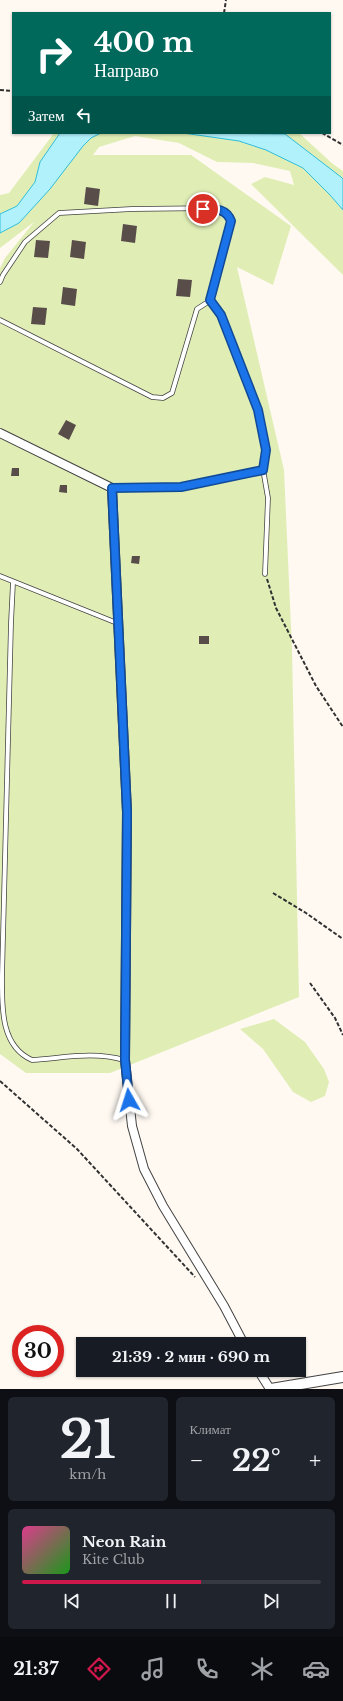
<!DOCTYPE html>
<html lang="ru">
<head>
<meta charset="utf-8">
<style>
	body { margin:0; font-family:"Libre Baskerville",serif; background:#20242c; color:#f1f3f6; height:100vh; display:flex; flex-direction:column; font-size:15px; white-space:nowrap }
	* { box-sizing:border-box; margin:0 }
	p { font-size:13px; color:#9ea1a6 }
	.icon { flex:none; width:22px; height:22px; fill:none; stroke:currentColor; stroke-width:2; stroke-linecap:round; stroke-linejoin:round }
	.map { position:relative; height:1389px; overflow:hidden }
	.drawer { display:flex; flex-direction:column; gap:8px; padding:8px; background:#0d0f14; flex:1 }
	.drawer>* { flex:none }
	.hud { position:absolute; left:12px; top:12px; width:319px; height:122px; border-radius:0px; box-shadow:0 1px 3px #0004; background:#00695c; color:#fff; overflow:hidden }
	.speed { position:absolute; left:12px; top:1325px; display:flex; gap:8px; font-size:20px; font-weight:700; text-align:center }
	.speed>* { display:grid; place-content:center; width:52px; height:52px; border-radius:50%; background:#171b24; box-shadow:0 1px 3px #0004; line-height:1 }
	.speed .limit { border:6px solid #d22; background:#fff; color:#111 }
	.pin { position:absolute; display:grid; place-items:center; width:34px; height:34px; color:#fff; margin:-17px; border:2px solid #fff; border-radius:50%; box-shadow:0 1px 4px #0007 }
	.me { position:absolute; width:44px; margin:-22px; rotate:354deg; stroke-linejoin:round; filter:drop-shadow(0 0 3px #0008) }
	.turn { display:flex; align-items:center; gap:14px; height:84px; padding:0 16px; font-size:18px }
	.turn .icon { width:52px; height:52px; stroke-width:2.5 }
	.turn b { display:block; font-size:28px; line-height:34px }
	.then { display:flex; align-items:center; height:38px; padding:0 16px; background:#0003; gap:8px; font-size:15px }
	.big { font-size:30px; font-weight:700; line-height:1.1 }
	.drawer .tile { flex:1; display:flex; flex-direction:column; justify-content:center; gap:6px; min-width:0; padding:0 14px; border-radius:6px; background:#20242c }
	.drawer .dial { align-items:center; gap:0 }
	.dial b { font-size:52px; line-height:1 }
	.song { display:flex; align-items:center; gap:12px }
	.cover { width:48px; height:48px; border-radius:6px; background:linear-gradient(135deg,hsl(330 70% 55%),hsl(120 70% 35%)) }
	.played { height:4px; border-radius:2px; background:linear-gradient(90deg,#ce184b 60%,#363941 60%) }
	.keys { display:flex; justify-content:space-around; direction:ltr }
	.heat { display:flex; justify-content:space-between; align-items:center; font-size:22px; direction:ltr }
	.drawer .tiles { flex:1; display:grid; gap:8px; grid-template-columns:1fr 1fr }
	.tile:last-child { grid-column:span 2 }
	.trip { position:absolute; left:76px; top:1337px; width:230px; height:40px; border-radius:0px; background:#171b24; box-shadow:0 1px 3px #0004; font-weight:700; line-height:40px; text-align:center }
	.tabs { display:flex; height:64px; justify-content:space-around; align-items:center; background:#090b0e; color:#9ea1a6 }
	.tabs .icon { width:28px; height:28px }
	.tabs .active { color:#ce184b }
	.tabs b { font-size:18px; color:#f1f3f6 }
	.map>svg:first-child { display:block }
</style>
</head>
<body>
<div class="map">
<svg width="343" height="1389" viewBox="0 0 343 1389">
	<rect width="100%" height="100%" fill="#fff9f2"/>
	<g fill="#e0eeb6">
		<polygon points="54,133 299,133 333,164 343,171 343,275 251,184 265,177 294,185 290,171 253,163 217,162 179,143 135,136 99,147 93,155 191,155 291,226 273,285 237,267 284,470 292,648 299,997 110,1073 26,1073 0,1054 0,268 5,258 34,222 0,248 0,195 9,193"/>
		<polygon points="274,1019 305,1042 324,1069 329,1082 325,1096 311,1102 293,1092 263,1049 240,1029"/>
	</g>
	<g fill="#b0f1fc" stroke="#30bedb">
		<polygon points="60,133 101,133 91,138 83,146 50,189 19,223 0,233 0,214 17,206 35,182 40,162"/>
		<polygon points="183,133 285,134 341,177 343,179 343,210 330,195 303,168 266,150 239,141"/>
	</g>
	<g fill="#594d4a">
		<polygon points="86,187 100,189 98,206 84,204"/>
		<polygon points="123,224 137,226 135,243 121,241"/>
		<polygon points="36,240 50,241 48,258 34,257"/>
		<polygon points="72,240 86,242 84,259 70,257"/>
		<polygon points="178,279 192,280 190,297 176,296"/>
		<polygon points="63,287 77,289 75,306 61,304"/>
		<polygon points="33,307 47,308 45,325 31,324"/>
		<polygon points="66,420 76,425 69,440 58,434"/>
		<polygon points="12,468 19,468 19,476 11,476"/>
		<polygon points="60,485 67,485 67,493 59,492"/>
		<polygon points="132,556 140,556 139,564 131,563"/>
		<rect x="199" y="636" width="10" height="8"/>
	</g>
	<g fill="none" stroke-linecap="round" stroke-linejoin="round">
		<defs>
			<g id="service">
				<polyline points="0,282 3,275 25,242 59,213 132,209 218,208 228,215 231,221 211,300 221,315 234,346 258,410 265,443 266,457 263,469 268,498 265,574"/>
				<polyline points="0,320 152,397 163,398 172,393 197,309 211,300"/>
				<polyline points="112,488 181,487 263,469"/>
				<polyline points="0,576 117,623"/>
				<path d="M13,582L11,623L2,976C2,1006 0,1046 32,1060C64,1058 93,1051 124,1060"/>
			</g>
			<g id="minor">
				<polyline points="0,433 112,488 127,812 125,1060 132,1126 144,1169 163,1206 224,1306 244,1344"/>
				<polyline points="258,1370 270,1389"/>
			</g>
			<polyline id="tertiary" points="271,1389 343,1377"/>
		</defs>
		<use href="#service" stroke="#424242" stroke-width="5.5"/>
		<use href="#minor" stroke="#424242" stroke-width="10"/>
		<use href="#tertiary" stroke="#424242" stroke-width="12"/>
		<g stroke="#313131" stroke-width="2" stroke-dasharray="4 2" stroke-linecap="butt">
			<polyline points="224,13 226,0"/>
			<polyline points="0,90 13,91"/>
			<polyline points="322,133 343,145"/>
			<polyline points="267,579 276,608 316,686 343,727"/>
			<polyline points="273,893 306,913 343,939"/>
			<polyline points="310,983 335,1018 343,1035"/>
			<polyline points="0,1081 77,1149 195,1277"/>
		</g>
		<use href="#service" stroke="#fff" stroke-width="4"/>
		<use href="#minor" stroke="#fff" stroke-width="8"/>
		<use href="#tertiary" stroke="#fff" stroke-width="10"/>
	</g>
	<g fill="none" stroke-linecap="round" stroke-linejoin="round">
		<defs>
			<path id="route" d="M129,1100L125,1060L127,812L112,488L181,487L263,470L266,450L258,410L221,315L210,300L231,221C226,208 215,209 203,209"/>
		</defs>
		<use href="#route" stroke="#114b97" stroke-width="10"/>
		<use href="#route" stroke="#1a73e8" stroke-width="7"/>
	</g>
</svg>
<div class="speed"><div class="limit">30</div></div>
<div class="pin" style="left:203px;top:209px;background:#d93025"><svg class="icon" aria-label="arrive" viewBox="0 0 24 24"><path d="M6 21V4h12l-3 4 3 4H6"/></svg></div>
<svg class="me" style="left:129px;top:1100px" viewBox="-20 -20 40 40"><path d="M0-17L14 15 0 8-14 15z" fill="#1a73e8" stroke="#fff" stroke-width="4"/></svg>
<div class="trip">21:39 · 2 мин · 690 m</div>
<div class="hud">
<div class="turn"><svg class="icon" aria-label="right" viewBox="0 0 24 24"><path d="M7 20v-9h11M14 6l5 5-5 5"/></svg><div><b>400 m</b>Направо</div></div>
<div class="then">Затем<svg class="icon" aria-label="left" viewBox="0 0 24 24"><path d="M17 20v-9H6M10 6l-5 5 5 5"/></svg></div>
</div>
</div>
<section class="drawer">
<div class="tiles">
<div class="tile dial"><b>21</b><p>km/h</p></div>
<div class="tile"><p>Климат</p>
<div class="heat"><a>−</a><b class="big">22°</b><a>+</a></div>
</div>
<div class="tile">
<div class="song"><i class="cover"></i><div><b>Neon Rain</b><p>Kite Club</p></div></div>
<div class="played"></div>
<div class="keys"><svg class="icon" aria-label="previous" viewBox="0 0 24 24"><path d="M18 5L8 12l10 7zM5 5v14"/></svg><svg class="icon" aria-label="pause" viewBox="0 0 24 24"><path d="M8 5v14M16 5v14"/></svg><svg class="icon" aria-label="next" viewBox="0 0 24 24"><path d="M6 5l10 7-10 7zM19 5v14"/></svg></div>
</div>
</div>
</section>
<nav class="tabs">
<b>21:37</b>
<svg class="icon active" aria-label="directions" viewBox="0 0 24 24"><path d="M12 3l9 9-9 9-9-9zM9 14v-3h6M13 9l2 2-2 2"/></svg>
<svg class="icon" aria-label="music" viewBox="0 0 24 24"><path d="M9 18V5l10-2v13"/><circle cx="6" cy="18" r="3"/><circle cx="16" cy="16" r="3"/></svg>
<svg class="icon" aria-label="phone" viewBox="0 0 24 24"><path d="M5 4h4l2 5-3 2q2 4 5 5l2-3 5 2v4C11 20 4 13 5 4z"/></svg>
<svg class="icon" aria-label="climate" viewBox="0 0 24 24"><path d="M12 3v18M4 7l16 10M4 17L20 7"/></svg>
<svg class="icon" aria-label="car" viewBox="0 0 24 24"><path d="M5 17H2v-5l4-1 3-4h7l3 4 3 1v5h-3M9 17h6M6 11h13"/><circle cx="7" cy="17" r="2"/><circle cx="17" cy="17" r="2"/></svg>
</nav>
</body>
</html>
